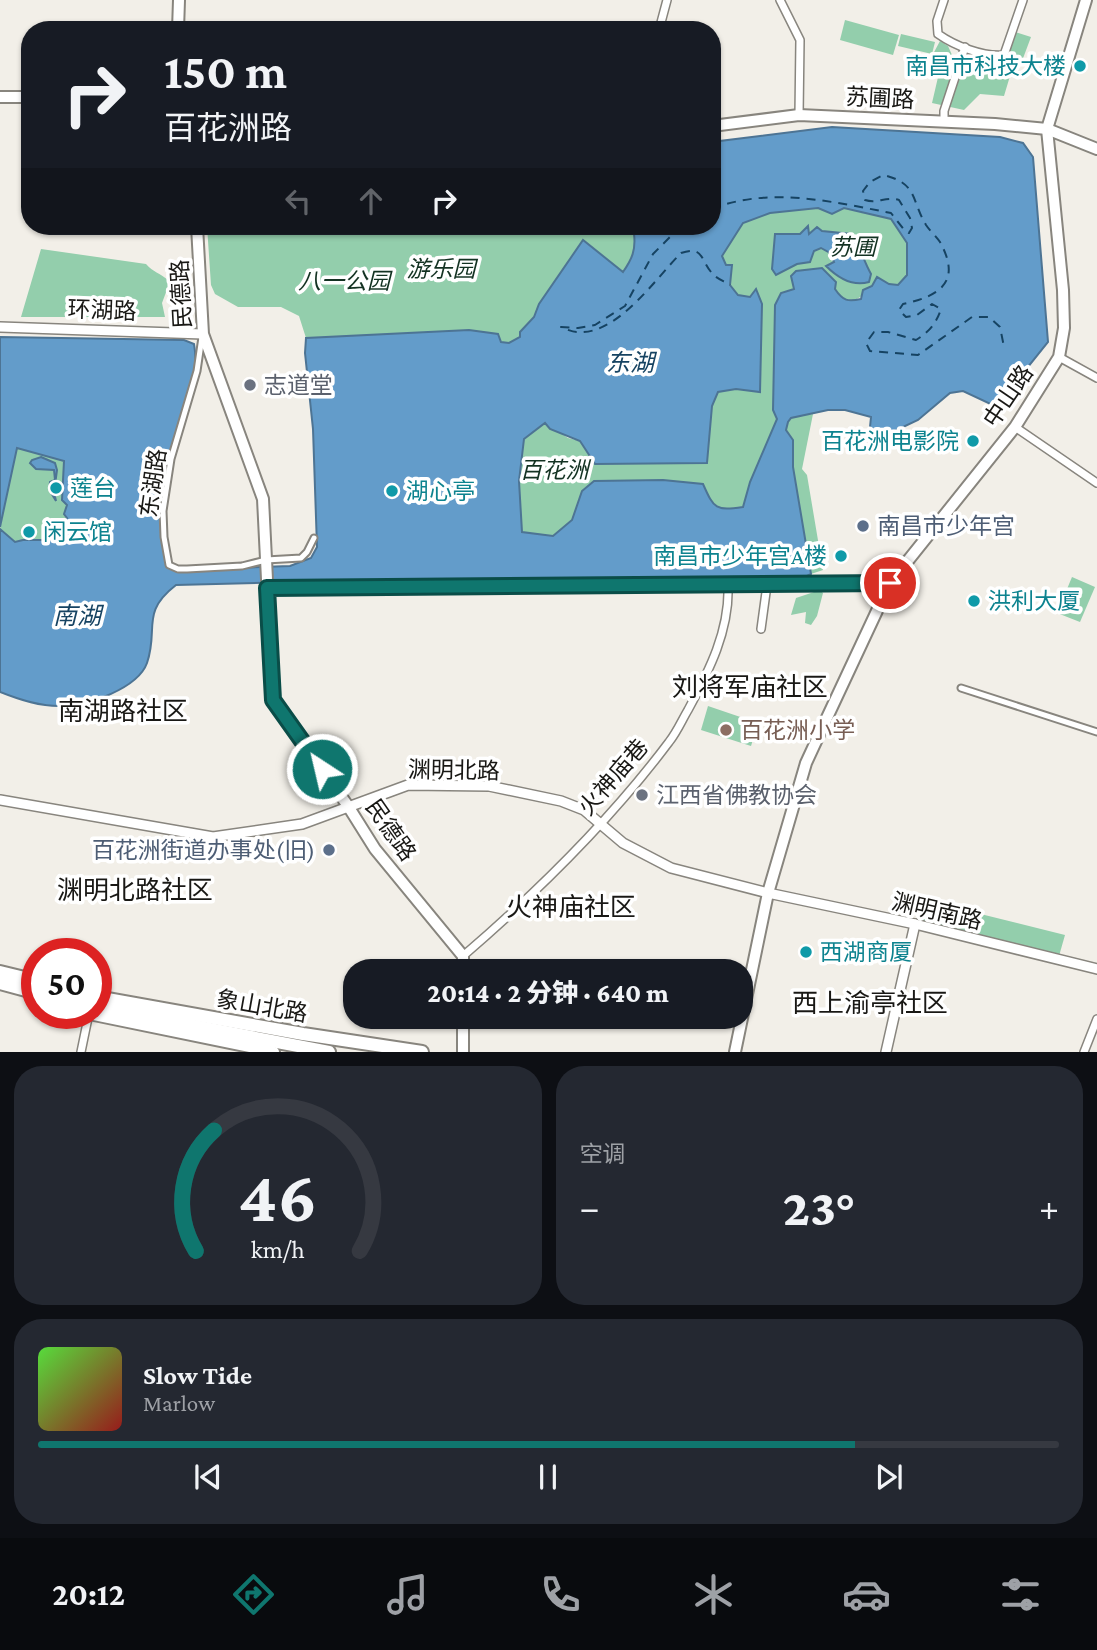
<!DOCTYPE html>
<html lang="zh">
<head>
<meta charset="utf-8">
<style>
	body { margin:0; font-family:"Crimson Pro","Noto Sans SC",serif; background:#242831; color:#f1f3f6; height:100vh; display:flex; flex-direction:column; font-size:26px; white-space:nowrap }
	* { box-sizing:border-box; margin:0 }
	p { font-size:23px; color:#9ea1a6 }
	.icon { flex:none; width:38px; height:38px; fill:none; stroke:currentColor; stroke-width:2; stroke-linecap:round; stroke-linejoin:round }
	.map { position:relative; height:1052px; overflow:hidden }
	.side { display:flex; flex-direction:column; gap:14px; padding:14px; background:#0d0f14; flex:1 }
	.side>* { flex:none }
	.guide { position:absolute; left:21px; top:21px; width:700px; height:214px; border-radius:28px; box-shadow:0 2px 5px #0004; background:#171b24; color:#f1f3f6; overflow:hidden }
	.speed { position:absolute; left:21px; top:938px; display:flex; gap:14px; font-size:35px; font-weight:700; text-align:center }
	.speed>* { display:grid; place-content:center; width:91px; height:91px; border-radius:50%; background:#171b24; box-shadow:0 2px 5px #0004; line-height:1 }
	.speed .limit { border:10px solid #d22; background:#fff; color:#111 }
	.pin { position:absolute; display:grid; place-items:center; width:60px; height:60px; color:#fff; margin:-30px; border:4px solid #fff; border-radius:50%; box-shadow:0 2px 7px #0007 }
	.me { position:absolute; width:77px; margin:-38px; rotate:325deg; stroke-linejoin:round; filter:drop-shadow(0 0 5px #0008) }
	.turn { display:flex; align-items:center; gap:24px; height:147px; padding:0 28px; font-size:32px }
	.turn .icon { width:91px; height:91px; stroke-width:2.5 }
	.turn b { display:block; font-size:49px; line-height:60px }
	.lanes { display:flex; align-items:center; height:66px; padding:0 28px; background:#0003; justify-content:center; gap:35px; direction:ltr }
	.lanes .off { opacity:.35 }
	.big { font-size:52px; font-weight:800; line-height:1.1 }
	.side .tile { flex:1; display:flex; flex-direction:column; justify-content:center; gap:10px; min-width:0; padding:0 24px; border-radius:28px; background:#242831 }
	.side .dial { align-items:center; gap:0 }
	.dial svg { height:182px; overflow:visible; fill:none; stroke:#363941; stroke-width:7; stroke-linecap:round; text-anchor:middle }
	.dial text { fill:#f1f3f6; stroke:none }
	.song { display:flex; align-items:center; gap:21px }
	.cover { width:84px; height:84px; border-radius:10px; background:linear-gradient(135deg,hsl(110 70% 55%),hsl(0 70% 35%)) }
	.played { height:7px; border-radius:4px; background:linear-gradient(90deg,#0f766e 80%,#363941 80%) }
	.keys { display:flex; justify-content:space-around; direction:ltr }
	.heat { display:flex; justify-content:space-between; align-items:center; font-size:38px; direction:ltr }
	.side .tiles { flex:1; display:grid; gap:14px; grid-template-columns:1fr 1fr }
	.tile:last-child { grid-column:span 2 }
	.trip { position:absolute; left:343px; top:959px; width:410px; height:70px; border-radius:28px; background:#171b24; box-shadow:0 2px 5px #0004; font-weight:800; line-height:70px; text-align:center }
	.tab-bar { display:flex; height:112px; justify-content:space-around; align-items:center; background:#090b0e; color:#9ea1a6 }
	.tab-bar .icon { width:49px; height:49px }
	.tab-bar .active { color:#0f766e }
	.tab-bar b { font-size:32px; color:#f1f3f6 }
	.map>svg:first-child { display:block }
</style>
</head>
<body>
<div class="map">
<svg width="1097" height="1052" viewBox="0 0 1097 1052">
	<rect width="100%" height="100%" fill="#f2efe8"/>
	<g fill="#93ceac">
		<polygon points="845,20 899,35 893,55 840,40"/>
		<polygon points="1015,32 1031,37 1016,77 1010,76 1004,96 980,94 964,110 932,103 942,60 932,56 940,41 948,46 952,55 991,58 1006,57"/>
		<polygon points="901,34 935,42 932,54 898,46"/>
		<path d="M818,208L832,214L844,208L891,219L907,243V275L898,285L872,286C845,317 837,292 818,270L807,269L794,289L781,293L775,305L773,410L777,419L750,482L743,507C716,511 714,509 703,484L663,480L594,481L582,491L572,520L553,536L522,532L519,481L524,439L545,423L568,438L580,441L707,463L712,406L718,392L736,389L756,289L750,297L738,295L730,285L732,265H726L722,256L743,223L770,213Z"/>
		<path d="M207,226H623L634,234C636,250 632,259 623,272L582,241L539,304L534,317L520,332V337L509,343L501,342L469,330L306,338L299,316L281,307H238L215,294L211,285Z"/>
		<path d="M41,249L146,264C153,272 160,273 168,280V287L162,303L165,317H21Z"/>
		<polygon points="813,414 802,469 807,475 823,570 811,574 793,467 793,440 786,430 788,422 791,417"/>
		<polygon points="17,447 64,461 62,500 67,505 67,518 55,540 23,540 15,542 0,529"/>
		<polygon points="1072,577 1095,587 1080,622 1057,613"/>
		<polygon points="820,590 823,593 817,616 811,625 805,623 806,612 791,615 796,598"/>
		<polygon points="708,706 758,723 751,746 701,730"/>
		<polygon points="928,901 1065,935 1059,956 922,922"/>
	</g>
	<g fill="#639cca" stroke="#4d7494" stroke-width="2" fill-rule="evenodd">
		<path d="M832,127L1000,137L1023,143L1033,157L1048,342L1011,388L999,408L963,391L950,393L918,420L884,436L870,427L871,417L845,410H828L791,418L788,422L786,430L793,440V467L811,574L803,578L291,582L176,585C140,613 159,628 147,663C138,688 88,706 63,706C41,707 20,700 0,692V529L15,542L23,540H55L67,518L64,514L67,505L62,500L64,461L17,448L0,527V337L184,340L194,344C199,371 190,392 182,418C167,467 151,516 168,566L177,570L290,566L311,558L317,547L313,429L305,353L306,338L469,330L498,334L501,342L509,343L520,337V332L534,317L539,304L583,240L623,272C632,259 636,250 634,234L623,226H712V142ZM818,208L832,214L844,208L891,219L907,243V275L898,285L889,284L877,277L872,286L863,290L861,299C848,302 843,301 835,289L836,282L822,268L796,271L791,276L794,289L781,293L775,305L773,410L777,419L750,482L743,507C716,511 714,509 703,484L663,480L594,481L582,491L572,520L553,536L522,532L519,481L524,439L545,423L550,429L580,441L595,464L707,463L712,406L718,392L736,389L760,392L762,304L756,289L750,297L738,295L730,285L732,265H726L722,256L743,223L770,213Z"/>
		<path d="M808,226L809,234L817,227L822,231L852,234C861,248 863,260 871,274L869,282C852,287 837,277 826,266L834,262L830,253L821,248L814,251L810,262L797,264L776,275L772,269L775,234H800Z"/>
		<path d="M41,457L55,463L57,470L54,492L56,501C53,495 48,491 50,482L55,480L54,470L36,469L30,463L32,460Z"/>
	</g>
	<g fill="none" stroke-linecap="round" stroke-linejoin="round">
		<g stroke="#164362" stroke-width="2" stroke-dasharray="9 7" stroke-linecap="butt">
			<path d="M712,209C769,186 834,202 891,213L905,231L909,233L912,228L910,218L899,200C886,196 878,204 865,200L863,191L870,182L883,175C918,183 911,200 926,225C930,231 936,236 940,242C962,282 940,296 903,304L899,310L906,317L917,315L932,304L941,309C936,324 929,332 916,340L888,332H874L866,343L870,351L918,355L972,317H989L1000,327L1004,347"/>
			<path d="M681,226L653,254L625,306L595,325L578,328L561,327C566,329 572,332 577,332C617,336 656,278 681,253C703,246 700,258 711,272C715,278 724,281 730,285"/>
		</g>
		<defs>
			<g id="pedestrian">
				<polyline points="202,337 197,371 171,459 163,511 164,537 169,565 178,569 187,569 242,566 266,560 301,558 307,552 314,538"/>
				<polyline points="961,688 1097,732"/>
			</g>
			<g id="minor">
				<polyline points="780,0 800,40 799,115"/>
				<path d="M944,0L937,21L938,34C955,46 983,57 1004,55L1023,0"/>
				<polyline points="659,30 667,0"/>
				<polyline points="944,122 944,111 965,47"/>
				<polyline points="1059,357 1097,378"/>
				<polyline points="1015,427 1097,483"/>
				<polyline points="761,629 767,585"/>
				<path d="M463,956C535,894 612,818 669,742C677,732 682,720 688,710C709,671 730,630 728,585"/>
				<polyline points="81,1052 89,1013"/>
				<polyline points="1084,1052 1097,1019"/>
			</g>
			<g id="tertiary">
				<polyline points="0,327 203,334"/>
				<polyline points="267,588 890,583"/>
				<polyline points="0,800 213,837 302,824 408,785 489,786 561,801 584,810 623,843 671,868 768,893 915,924 1097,969"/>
				<polyline points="886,1052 915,924"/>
			</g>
			<g id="secondary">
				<polyline points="178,30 179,0"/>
				<polyline points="0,97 30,97"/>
				<polyline points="712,126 799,115 995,124 1047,129 1097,149"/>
				<polyline points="197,226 203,334 263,499 273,700 348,806 375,849 463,956 463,971"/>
				<polyline points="89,1014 274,1052"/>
				<polyline points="463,1017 463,1052"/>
				<polyline points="735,1052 768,893 806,763 825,722 890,583 1015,427 1059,357 1064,328 1063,290 1047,129 1086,0"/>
			</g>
			<g id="primary">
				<polyline points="0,972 37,981"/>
				<polyline points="0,983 37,993"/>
				<polyline points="96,997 303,1034 422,1052"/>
				<polyline points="96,1007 329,1052"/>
			</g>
		</defs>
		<use href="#pedestrian" stroke="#88857e" stroke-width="9"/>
		<use href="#minor" stroke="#88857e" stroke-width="10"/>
		<use href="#tertiary" stroke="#88857e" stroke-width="12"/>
		<use href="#secondary" stroke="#88857e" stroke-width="14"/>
		<use href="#primary" stroke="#88857e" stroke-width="16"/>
		<use href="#pedestrian" stroke="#fff" stroke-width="5"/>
		<use href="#minor" stroke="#fff" stroke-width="7"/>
		<use href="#tertiary" stroke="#fff" stroke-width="9"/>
		<use href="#secondary" stroke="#fff" stroke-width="10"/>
		<use href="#primary" stroke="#fff" stroke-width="12"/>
	</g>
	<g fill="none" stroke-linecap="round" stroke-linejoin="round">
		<defs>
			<polyline id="route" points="322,769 273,700 267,588 890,583"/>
		</defs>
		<use href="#route" stroke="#0a4d48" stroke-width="18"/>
		<use href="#route" stroke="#0f766e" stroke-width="12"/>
	</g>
	<g fill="#0f9aa8" stroke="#fff" stroke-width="2.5">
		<circle cx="1080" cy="66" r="7"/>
		<circle cx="973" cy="441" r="7"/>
		<circle cx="56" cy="488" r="7"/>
		<circle cx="392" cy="491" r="7"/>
		<circle cx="29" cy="532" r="7"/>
		<circle cx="841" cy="556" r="7"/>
		<circle cx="974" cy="601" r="7"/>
		<circle cx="806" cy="952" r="7"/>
	</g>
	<g fill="#6b7280" stroke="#fff" stroke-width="2.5">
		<circle cx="250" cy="385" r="7"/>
		<circle cx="642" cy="795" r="7"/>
	</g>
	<g fill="#5c6f8a" stroke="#fff" stroke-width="2.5">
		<circle cx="863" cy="526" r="7"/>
		<circle cx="329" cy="850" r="7"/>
	</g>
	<circle fill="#8d6e63" stroke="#fff" stroke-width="2.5" cx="726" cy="730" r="7"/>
	<g text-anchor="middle" stroke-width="7" stroke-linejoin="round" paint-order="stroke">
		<g font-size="23" fill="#0d838f" stroke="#fff" text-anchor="start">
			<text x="1066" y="74" text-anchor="end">南昌市科技大楼</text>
			<text x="959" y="449" text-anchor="end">百花洲电影院</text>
			<text x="70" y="496">莲台</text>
			<text x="406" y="499">湖心亭</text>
			<text x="43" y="540">闲云馆</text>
			<text x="827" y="564" text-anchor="end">南昌市少年宫A楼</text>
			<text x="988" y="609">洪利大厦</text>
			<text x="820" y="960">西湖商厦</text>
		</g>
		<g font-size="23" fill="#191815" stroke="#fff">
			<text transform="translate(880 98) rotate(3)" y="8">苏圃路</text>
			<text transform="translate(181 294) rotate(-93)" y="8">民德路</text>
			<text transform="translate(102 310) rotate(2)" y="8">环湖路</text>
			<text transform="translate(1008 396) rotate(-56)" y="8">中山路</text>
			<text transform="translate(153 483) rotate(-82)" y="8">东湖路</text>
			<text transform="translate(454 770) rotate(1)" y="8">渊明北路</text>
			<text transform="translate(613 777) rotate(-49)" y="8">火神庙巷</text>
			<text transform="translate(391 830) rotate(55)" y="8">民德路</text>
			<text transform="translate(937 911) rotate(13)" y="8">渊明南路</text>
			<text transform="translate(262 1006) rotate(10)" y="8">象山北路</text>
		</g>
		<g font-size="23" font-style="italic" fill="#133222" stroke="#fff">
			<text x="853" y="255">苏圃</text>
			<text x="441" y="277">游乐园</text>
			<text x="344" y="289">八一公园</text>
			<text x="554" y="478">百花洲</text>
		</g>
		<g font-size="23" fill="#5b616d" stroke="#fff" text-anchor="start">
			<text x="264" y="393">志道堂</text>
			<text x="656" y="803">江西省佛教协会</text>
		</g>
		<g font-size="23" fill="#4e5e75" stroke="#fff" text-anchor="start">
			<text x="877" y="534">南昌市少年宫</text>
			<text x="315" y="858" text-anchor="end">百花洲街道办事处(旧)</text>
		</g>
		<g font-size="23" fill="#785e54" stroke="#fff" text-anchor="start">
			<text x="740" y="738">百花洲小学</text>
		</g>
		<g font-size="24" font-style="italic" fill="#164362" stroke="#fff">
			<text x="630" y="371">东湖</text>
			<text x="77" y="624">南湖</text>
		</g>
		<g font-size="26" fill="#191815" stroke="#fff">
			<text x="750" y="696">刘将军庙社区</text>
			<text x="123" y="720">南湖路社区</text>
			<text x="135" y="899">渊明北路社区</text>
			<text x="571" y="916">火神庙社区</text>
			<text x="870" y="1012">西上渝亭社区</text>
		</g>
	</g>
</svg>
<div class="speed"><div class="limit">50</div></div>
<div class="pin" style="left:890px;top:583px;background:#d93025"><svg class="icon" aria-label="arrive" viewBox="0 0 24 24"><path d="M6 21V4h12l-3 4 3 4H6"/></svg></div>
<svg class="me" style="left:322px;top:769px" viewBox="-20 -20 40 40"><circle r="17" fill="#0f766e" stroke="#fff" stroke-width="3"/><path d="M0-11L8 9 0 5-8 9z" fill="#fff"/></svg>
<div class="trip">20:14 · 2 分钟 · 640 m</div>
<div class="guide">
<div class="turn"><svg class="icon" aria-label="right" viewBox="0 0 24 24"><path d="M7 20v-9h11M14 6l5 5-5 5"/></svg><div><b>150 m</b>百花洲路</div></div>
<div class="lanes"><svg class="icon off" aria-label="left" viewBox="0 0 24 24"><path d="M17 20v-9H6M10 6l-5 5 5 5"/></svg><svg class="icon off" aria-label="ahead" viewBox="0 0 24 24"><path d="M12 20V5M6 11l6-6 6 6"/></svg><svg class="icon" aria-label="right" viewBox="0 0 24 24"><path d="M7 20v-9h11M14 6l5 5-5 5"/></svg></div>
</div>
</div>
<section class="side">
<div class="tiles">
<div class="tile dial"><svg viewBox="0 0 100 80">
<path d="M14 69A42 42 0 1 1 86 69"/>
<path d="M14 69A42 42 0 0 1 22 16" stroke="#0f766e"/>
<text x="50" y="56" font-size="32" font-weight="700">46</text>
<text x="50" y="72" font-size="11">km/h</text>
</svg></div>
<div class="tile"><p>空调</p>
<div class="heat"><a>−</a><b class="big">23°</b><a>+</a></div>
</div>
<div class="tile">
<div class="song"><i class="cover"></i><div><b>Slow Tide</b><p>Marlow</p></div></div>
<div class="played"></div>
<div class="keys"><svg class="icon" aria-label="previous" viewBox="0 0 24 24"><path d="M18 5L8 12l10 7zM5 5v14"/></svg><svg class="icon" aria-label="pause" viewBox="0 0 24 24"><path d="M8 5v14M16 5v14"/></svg><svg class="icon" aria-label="next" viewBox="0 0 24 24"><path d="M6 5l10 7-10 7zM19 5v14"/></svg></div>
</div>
</div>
</section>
<nav class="tab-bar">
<b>20:12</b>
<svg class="icon active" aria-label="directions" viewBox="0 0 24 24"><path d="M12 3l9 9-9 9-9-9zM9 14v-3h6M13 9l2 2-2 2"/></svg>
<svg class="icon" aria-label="music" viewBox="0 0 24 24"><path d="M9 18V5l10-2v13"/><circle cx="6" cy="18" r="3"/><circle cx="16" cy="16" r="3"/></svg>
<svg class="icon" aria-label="phone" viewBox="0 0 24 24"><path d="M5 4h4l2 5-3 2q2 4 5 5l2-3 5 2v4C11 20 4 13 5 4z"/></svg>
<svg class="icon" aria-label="climate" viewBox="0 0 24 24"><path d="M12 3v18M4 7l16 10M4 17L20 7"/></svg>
<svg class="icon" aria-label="car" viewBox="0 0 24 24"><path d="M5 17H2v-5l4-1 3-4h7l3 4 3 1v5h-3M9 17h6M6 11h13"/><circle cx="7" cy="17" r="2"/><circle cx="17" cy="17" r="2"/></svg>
<svg class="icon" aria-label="filters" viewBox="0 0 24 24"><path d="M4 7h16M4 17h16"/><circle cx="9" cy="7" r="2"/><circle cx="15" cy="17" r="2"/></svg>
</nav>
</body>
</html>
